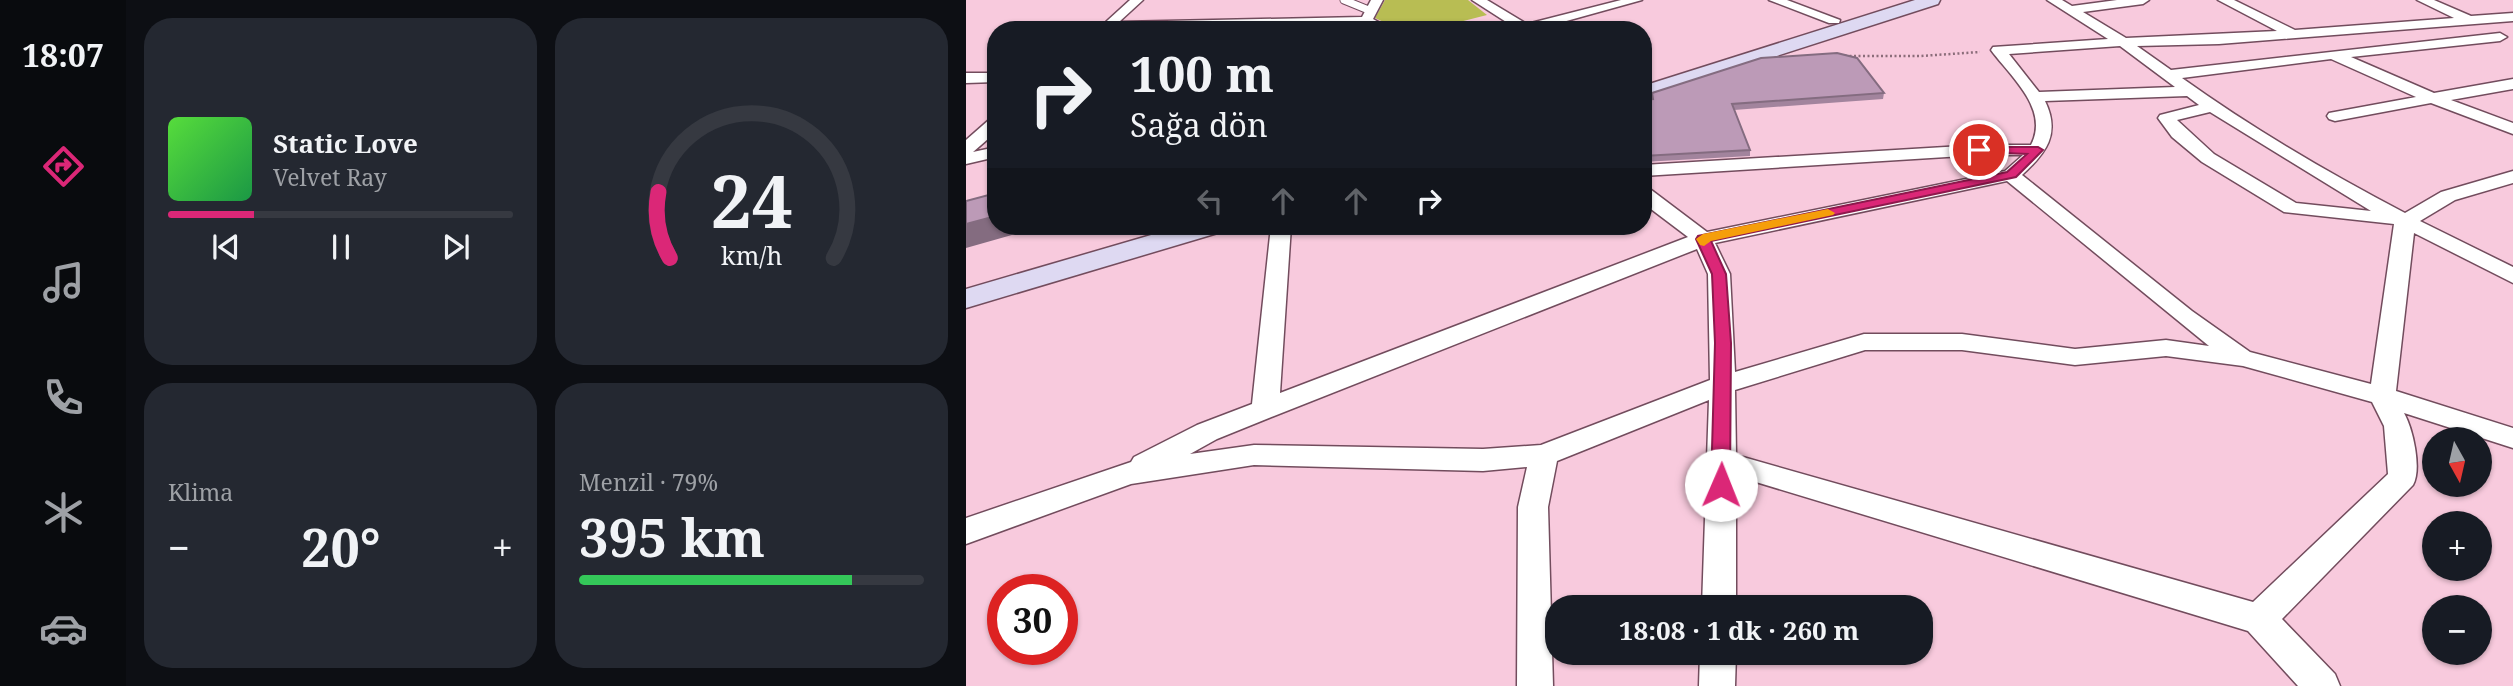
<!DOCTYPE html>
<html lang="tr">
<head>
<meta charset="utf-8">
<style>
	body { margin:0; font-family:"Noto Serif",serif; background:#242831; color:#f1f3f6; height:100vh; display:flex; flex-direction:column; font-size:26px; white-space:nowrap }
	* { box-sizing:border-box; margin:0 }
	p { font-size:23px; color:#9ea1a6 }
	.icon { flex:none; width:38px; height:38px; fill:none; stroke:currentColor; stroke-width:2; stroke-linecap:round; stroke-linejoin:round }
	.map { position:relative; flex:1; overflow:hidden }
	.side { display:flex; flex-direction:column; gap:18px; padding:18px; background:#0d0f14; width:840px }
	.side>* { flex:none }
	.hud { position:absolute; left:21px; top:21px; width:665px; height:214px; border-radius:28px; box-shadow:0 2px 5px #0004; background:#171b24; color:#f1f3f6; overflow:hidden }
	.needle { width:46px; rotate:172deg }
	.fabs { position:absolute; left:1456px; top:427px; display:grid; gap:14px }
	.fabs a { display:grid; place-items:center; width:70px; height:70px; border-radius:50%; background:#171b24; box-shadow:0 2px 5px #0004; font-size:35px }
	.speed { position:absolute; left:21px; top:574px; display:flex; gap:14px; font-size:35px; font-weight:700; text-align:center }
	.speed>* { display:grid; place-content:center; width:91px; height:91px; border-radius:50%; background:#171b24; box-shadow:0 2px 5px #0004; line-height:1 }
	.speed .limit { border:10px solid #d22; background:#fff; color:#111 }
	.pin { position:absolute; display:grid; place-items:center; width:60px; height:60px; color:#fff; margin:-30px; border:4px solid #fff; border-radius:50%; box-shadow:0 2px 7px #0007 }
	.me { position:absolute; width:77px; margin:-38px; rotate:1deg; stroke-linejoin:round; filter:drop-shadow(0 0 5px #0008) }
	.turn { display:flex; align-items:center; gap:24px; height:147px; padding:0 28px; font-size:32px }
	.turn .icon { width:91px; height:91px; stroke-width:2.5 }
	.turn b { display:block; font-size:49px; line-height:60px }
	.lanes { display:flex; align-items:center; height:66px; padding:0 28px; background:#0003; justify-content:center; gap:35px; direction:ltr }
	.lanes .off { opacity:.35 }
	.big { font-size:52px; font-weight:700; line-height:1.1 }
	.side .widget { flex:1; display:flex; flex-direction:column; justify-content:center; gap:10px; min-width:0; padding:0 24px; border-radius:28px; background:#242831 }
	.side .dial { align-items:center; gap:0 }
	.dial svg { height:182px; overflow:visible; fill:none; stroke:#363941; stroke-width:7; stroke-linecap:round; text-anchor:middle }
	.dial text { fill:#f1f3f6; stroke:none }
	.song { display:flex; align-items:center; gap:21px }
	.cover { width:84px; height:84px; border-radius:10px; background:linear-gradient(135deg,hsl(110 70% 55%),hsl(140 70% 35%)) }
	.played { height:7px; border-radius:4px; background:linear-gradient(90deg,#db2777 25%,#363941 25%) }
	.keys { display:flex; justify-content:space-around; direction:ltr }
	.heat { display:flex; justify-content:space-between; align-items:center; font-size:38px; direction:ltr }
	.charge { height:10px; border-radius:5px; background:linear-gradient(90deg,#34c759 79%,#363941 0) }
	.side .tiles { flex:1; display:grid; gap:18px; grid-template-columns:repeat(2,1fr) }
	.trip { position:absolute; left:579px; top:595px; width:388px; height:70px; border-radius:28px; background:#171b24; box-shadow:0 2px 5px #0004; font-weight:700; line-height:70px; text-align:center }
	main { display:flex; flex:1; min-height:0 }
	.tab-bar { display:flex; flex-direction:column; width:126px; justify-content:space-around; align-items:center; background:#090b0e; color:#9ea1a6 }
	.tab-bar .icon { width:49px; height:49px }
	.tab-bar .on { color:#db2777 }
	.tab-bar b { font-size:32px; color:#f1f3f6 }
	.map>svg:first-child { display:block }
</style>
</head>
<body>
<main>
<nav class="tab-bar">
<b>18:07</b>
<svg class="icon on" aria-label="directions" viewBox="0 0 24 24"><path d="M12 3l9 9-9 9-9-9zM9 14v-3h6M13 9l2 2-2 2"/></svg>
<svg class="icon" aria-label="music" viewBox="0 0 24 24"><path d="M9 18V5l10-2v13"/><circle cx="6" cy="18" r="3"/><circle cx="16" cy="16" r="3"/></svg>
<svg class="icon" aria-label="phone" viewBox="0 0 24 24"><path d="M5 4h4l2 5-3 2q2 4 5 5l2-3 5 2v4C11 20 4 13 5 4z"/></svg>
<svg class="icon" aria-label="climate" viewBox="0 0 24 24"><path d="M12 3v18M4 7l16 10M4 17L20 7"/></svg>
<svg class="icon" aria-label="car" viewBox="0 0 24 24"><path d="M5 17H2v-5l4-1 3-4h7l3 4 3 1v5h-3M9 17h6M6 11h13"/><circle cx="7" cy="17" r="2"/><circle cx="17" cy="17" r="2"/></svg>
</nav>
<section class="side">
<div class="tiles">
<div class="widget">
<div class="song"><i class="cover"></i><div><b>Static Love</b><p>Velvet Ray</p></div></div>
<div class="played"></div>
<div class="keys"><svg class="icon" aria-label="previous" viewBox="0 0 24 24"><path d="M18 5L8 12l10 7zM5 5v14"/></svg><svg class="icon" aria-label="pause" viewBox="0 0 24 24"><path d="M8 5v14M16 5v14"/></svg><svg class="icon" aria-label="next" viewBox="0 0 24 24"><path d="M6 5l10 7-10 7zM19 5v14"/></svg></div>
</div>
<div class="widget dial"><svg viewBox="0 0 100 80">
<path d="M14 69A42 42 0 1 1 86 69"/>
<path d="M14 69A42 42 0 0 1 9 40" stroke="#db2777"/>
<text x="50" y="56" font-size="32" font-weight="700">24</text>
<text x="50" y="72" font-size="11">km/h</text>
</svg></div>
<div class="widget"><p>Klima</p>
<div class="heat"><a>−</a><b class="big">20°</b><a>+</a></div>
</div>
<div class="widget"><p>Menzil · 79%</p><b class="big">395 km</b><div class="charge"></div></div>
</div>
</section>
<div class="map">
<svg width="1547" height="686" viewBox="0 0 1547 686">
	<rect width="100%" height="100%" fill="#f8cadd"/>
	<polygon fill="#b8bd53" points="419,0 502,0 521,15 462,30 435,30 409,18"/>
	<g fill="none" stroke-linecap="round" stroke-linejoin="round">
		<defs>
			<polyline id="service" points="378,0 405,11"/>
			<g id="minor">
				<polygon points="164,0 177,0 153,22 396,17 405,0 417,0 407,19 427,30 409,30 398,25 131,30"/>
				<polygon points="506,0 521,0 561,24 655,0 676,0 568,30 545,30 548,27"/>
				<polygon points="803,0 821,0 874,20 873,23 863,23"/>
				<path d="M1081,0H1096L1106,6L1151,0H1183L1177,4L1117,12L1160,38L1311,31L1252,0H1268L1329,30L1488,18L1451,0H1468L1505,16L1547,13V21L1253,44L1171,46L1205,70L1534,33L1541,37L1534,41L1385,57L1468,93L1547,79V89L1485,100L1547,123V134L1465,103L1369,121L1363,119L1361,116L1363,113L1450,97L1365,59L1216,78C1286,128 1362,173 1439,213L1475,192L1547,171V183L1489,200L1454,221L1547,267V283L1448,233L1430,391L1547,428V448L1438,413C1447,429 1456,469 1447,485L1316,619L1369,674L1374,686H1332L1282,631L770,476V607H736L743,400L591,461L582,507L587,686H551L552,507L561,467L517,471L288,465L165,484L0,544V518L165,462L168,457L231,425L286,404L305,226H325L314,393L722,237L677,203V187L684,189L741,232L1039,171L1057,155H1013L677,176V165L1013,145H1065C1084,109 1044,76 1025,50L1027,47L1142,39ZM1154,46L1209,87L1073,92L1043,54ZM1221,96L1233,105L1194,115L1192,118L1206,137L1236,162L1318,212L1428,224L1405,384L1284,352L1226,311L1056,175C1080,153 1095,134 1079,101ZM1244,112L1405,211L1330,203L1248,154L1211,120ZM1041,181L1243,346L1200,340L1109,349L996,334H898L769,372L764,274L749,243ZM731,249L742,274L744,380L575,445L517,449L288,445L224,454L251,439L308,416ZM899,350H996L1109,365L1200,356L1277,366L1406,402L1418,426L1422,474L1287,602L770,455L769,390Z"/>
				<polygon points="0,73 30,73 30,82 0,83"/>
				<polygon points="30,118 30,132 7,152 30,147 30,157 0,164 0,140 24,119"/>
				<polygon points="734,653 770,653 769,686 733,686"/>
			</g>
			<g id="secondary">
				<polygon points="949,0 974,0 972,4 677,99 677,86"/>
				<polygon points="216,226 259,226 255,232 0,308 0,289"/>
			</g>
		</defs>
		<use href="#service" stroke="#724c5d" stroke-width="9"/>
		<use href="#minor" stroke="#724c5d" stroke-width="3"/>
		<use href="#secondary" stroke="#724c5d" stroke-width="3"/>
		<polyline stroke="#8b6d7a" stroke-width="2.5" stroke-dasharray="2 2.5" stroke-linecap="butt" points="879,56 955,56 1014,52"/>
		<use href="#service" stroke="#fff" stroke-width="7"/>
		<use href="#minor" fill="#fff" fill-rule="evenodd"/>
		<use href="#secondary" fill="#ded9f2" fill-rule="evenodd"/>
	</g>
	<polygon fill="#a2849d" points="686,93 918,93 917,99 768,110 784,150 784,156 677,162 677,100 686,99"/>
	<polygon fill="#846c80" points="30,216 30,226 66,226 67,229 0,248 0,224"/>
	<g fill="#bc9ab7" stroke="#846c80" stroke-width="2">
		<polygon points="871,53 891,58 918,93 766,104 784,150 677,156 677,100 687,99 686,93 795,58"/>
		<polygon points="30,193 30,216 0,224 0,201"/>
	</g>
	<polygon fill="#db2777" stroke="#8e194d" stroke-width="2" points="1013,147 1072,147 1077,150 1050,177 745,241 760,274 765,343 764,485 761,490 755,492 748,490 745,485 749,343 746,274 730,239 732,236 1041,172 1061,154 1009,152 1009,148"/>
	<polygon fill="#f59e0b" points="862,209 869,213 867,215 745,241 738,246 734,245 730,239 737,234"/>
</svg>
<div class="fabs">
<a><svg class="needle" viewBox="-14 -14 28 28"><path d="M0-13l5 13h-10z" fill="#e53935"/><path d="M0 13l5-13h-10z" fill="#9ea1a6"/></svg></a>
<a>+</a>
<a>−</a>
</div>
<div class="speed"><div class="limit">30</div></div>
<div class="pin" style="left:1013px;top:150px;background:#d93025"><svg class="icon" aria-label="arrive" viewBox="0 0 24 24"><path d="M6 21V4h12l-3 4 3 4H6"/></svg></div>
<svg class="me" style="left:755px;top:485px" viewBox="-20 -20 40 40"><circle r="19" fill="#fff"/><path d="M0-13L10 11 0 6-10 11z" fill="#db2777"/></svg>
<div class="trip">18:08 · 1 dk · 260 m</div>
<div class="hud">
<div class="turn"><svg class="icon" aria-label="right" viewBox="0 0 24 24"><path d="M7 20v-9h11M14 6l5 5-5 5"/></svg><div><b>100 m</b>Sağa dön</div></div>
<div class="lanes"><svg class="icon off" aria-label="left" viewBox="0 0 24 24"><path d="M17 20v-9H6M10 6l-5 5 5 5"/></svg><svg class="icon off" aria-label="ahead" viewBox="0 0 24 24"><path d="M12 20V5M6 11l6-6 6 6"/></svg><svg class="icon off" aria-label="ahead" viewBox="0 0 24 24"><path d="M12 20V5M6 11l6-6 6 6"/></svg><svg class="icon" aria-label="right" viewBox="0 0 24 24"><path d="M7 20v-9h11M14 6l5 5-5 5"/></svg></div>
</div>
</div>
</main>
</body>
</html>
